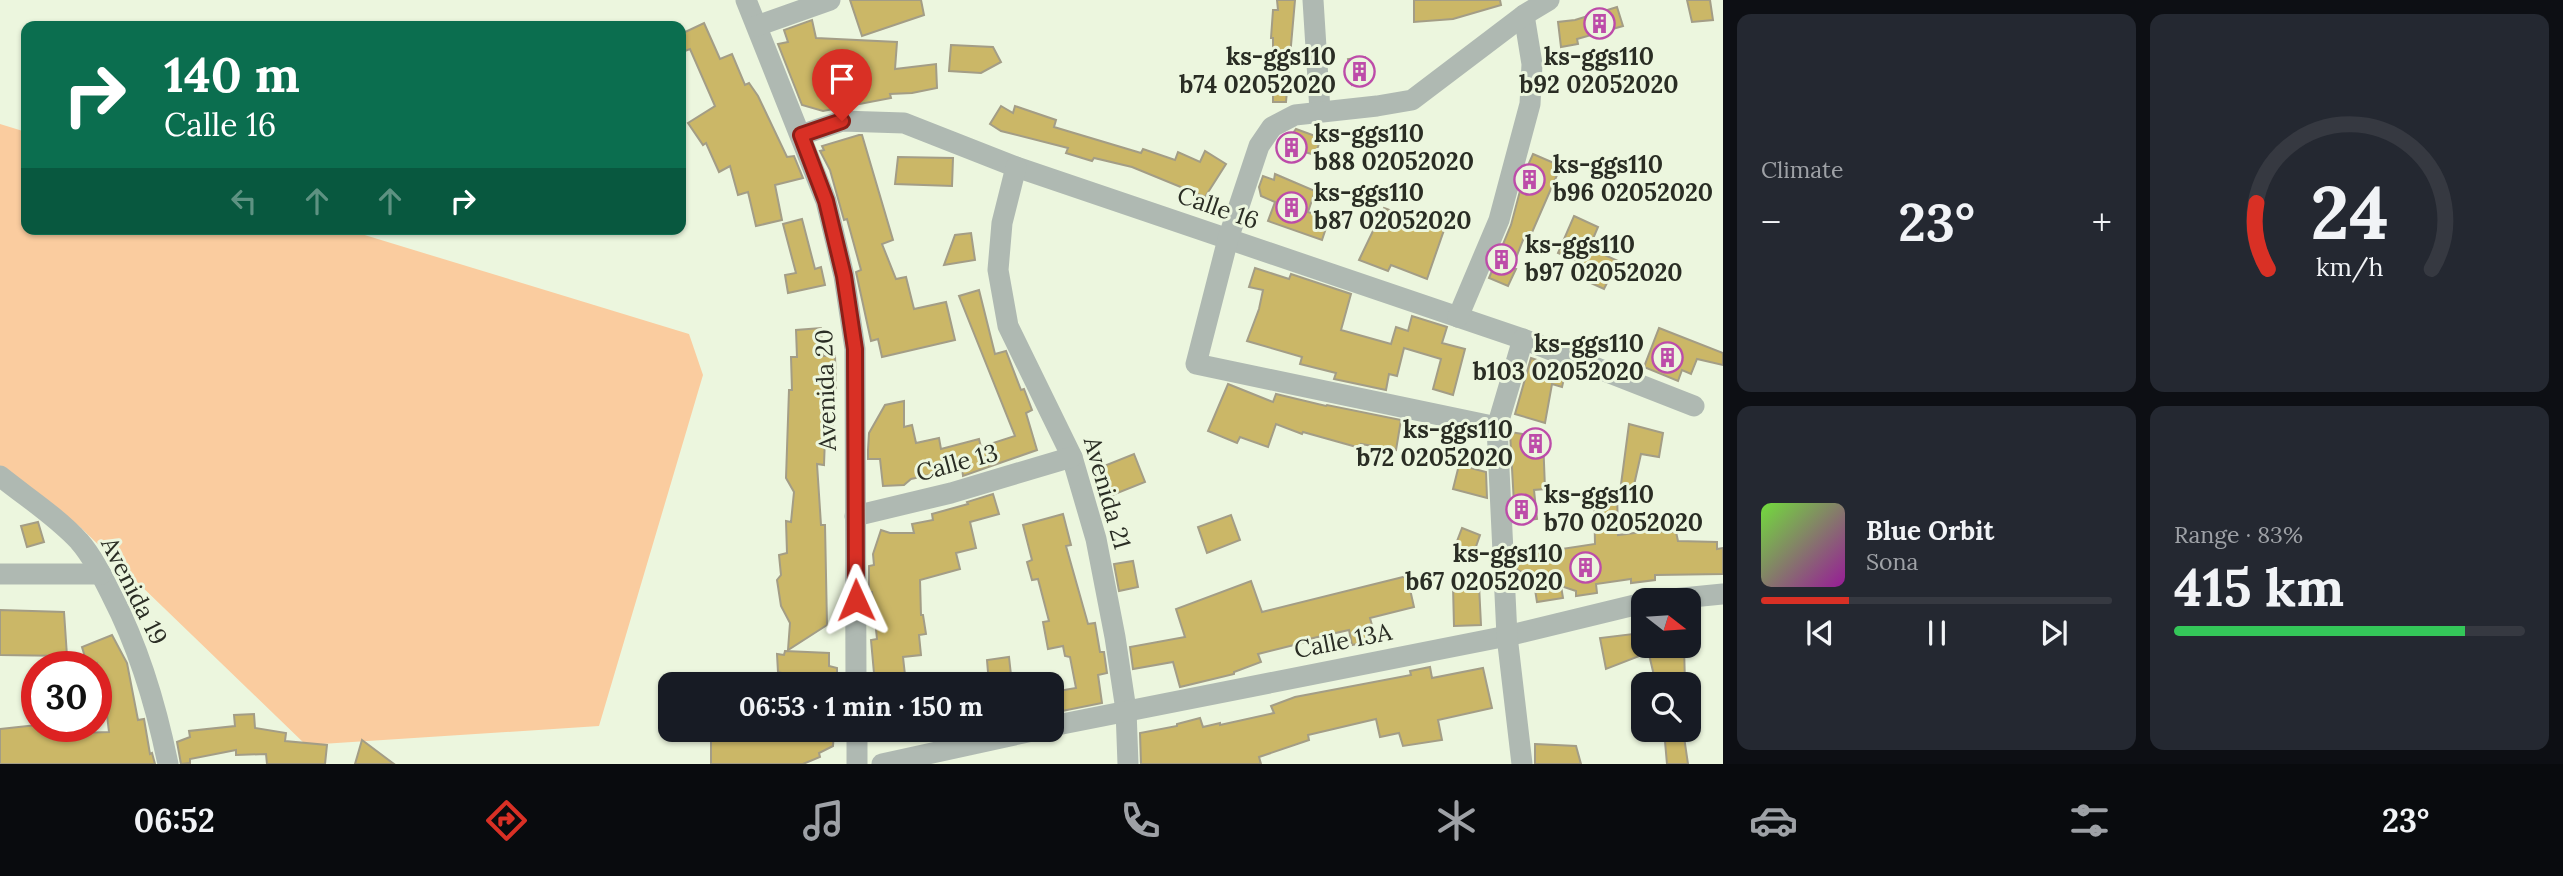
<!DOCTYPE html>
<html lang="en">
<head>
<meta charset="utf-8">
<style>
	body { margin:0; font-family:Lora,serif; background:#242831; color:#f1f3f6; height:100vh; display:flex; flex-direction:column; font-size:26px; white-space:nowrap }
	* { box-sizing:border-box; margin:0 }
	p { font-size:23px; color:#9ea1a6 }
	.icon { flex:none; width:38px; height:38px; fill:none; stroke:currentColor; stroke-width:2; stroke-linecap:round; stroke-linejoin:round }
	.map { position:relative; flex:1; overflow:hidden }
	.details { display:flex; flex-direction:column; gap:14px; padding:14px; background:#0d0f14; width:840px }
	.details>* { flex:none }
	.hud { position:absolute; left:21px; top:21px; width:665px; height:214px; border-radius:14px; box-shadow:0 2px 5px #0004; background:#0b6e4f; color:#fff; overflow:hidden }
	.needle { width:46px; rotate:107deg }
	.controls { position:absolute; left:1631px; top:588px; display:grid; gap:14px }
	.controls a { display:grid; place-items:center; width:70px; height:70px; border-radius:14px; background:#171b24; box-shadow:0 2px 5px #0004; font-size:35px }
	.speed { position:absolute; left:21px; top:651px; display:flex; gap:14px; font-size:35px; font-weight:700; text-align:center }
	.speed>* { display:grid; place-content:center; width:91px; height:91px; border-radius:50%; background:#171b24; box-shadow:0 2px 5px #0004; line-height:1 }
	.speed .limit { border:10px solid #d22; background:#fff; color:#111 }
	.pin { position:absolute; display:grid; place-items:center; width:60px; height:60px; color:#fff; margin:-72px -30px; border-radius:50% 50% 50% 0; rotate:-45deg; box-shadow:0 0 7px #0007 }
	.pin .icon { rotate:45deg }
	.me { position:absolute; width:77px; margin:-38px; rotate:359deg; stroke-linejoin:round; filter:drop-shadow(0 0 5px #0008) }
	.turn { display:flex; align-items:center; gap:24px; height:147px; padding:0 28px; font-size:32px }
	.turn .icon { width:91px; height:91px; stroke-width:2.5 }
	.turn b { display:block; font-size:49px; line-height:60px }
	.lanes { display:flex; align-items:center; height:66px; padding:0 28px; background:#0003; justify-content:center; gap:35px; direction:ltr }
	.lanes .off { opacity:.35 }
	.big { font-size:52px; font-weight:700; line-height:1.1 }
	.details .card { flex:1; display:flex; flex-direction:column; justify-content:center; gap:10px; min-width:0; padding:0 24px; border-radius:14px; background:#242831 }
	.details .dial { align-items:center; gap:0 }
	.dial svg { height:182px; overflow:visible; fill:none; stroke:#363941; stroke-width:7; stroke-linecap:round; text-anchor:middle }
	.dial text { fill:#f1f3f6; stroke:none }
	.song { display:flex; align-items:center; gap:21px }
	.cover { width:84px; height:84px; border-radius:10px; background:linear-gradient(135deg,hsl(100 70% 55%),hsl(300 70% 35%)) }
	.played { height:7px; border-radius:4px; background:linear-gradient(90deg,#d93025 25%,#363941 25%) }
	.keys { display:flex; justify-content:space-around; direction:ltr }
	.heat { display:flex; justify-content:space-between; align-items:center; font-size:38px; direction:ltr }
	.charge { height:10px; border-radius:5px; background:linear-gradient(90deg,#34c759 83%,#363941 0) }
	.details .tiles { flex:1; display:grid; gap:14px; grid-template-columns:repeat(2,1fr) }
	.trip { position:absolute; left:658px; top:672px; width:406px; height:70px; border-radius:14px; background:#171b24; box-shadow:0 2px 5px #0004; font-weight:700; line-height:70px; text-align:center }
	.tabs { display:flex; height:112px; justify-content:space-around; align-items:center; background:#090b0e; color:#9ea1a6 }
	.tabs .icon { width:49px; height:49px }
	.tabs .on { color:#d93025 }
	.tabs b { font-size:32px; color:#f1f3f6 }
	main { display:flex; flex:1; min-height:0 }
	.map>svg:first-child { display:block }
</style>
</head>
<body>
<main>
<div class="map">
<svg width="1723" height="764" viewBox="0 0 1723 764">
	<rect width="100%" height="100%" fill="#ecf6de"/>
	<polygon fill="#facc9f" points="0,124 26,132 26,229 345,229 689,334 703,375 599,726 306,745 79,526 0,469"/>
	<g fill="#cbb767" stroke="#a39d86" stroke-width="2">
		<polygon points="850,0 921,0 924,15 862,36"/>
		<polygon points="1277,0 1295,0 1286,102 1273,102 1273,38 1271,38 1273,10 1278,10"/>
		<polygon points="1414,0 1500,0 1501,5 1453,19 1414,22"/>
		<polygon points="1687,0 1710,0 1713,20 1692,22"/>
		<polygon points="1617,7 1623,26 1577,39 1578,44 1561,47 1558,22 1575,20"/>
		<polygon points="812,20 816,38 897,42 895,69 936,64 937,88 912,93 890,94 891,98 823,111 802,105 778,44 788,42 784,30"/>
		<polygon points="704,23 720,59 732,54 745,85 749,83 758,96 787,157 794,156 803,178 775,185 782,220 756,226 748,192 738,195 730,166 719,172 706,143 703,145 688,123 715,106 690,49 685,51 681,42 681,34"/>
		<polygon points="951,45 993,47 1001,62 981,73 949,71"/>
		<polygon points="1365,57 1369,82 1352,85 1348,59"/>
		<polygon points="1001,106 1013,113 1015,106 1056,120 1054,127 1141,153 1143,149 1175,160 1178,152 1200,162 1205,151 1226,164 1205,197 1132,167 1094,158 1092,161 1066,153 1068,148 1001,131 990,124"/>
		<polygon points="1296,129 1321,138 1315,155 1284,146"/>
		<polygon points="859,135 862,135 893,240 882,244 896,279 906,277 914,309 946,302 955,340 882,357 878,339 871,341 856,272 861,270 847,219 844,220 830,170 820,151 824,150 822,146"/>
		<polygon points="1533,154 1561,166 1530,237 1525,235 1512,268 1516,269 1508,286 1489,278 1511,225 1525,172"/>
		<polygon points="898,157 953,158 952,186 895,184"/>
		<polygon points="1275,174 1315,191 1308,212 1329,219 1322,240 1268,221 1275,202 1261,196 1259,187 1263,176 1274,180"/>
		<polygon points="1384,208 1444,230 1427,279 1391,265 1388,271 1359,260"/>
		<polygon points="1574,216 1598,227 1589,248 1618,261 1604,289 1582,279 1579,262 1558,253"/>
		<polygon points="802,219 815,269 821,267 825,285 788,293 785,275 796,273 783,224"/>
		<polygon points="971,233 975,260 944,265 955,235"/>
		<polygon points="1255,268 1289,279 1291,274 1351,294 1341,330 1391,344 1396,327 1408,331 1412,316 1447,327 1442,343 1465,349 1453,395 1433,389 1441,359 1404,348 1397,376 1389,374 1386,390 1334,379 1336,373 1300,364 1302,357 1247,341 1259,309 1263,290 1249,287"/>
		<polygon points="979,290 995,354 1006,351 1021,390 1024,389 1032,410 1026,413 1037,450 963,476 962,468 911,479 904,485 883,486 880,459 868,459 868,450 869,433 885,405 904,401 904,427 912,425 916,443 939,438 941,449 979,439 981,447 1015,436 959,296"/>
		<polygon points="821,328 823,356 835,356 836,388 826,388 825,420 833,420 832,437 825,437 824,465 817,464 821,525 825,525 827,625 788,650 790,623 781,606 777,580 781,575 779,555 787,553 786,521 791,522 794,492 786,478 789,390 792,390 791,357 797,357 796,330"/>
		<polygon points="1659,328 1723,353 1723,365 1697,359 1691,374 1682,370 1678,381 1644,367"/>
		<polygon points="1531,358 1566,370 1562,387 1552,384 1545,423 1515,414"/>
		<polygon points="1228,384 1273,402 1276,394 1326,406 1327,405 1401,420 1396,450 1361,444 1360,448 1303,432 1302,434 1276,424 1268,447 1240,437 1237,443 1208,431"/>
		<polygon points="1629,424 1663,433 1659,457 1641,454 1632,494 1620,492"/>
		<polygon points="1510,432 1543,437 1545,489 1534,490 1537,519 1515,522"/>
		<polygon points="1134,454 1145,482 1105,498 1094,470"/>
		<polygon points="1459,465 1486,472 1487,498 1453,489"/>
		<polygon points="1617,490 1618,535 1650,531 1676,532 1678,541 1717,542 1717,549 1723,548 1723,574 1655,575 1655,580 1631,583 1631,579 1596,584 1597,593 1576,596 1576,591 1561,586 1563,598 1537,602 1534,583 1553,583 1517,570 1516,556 1595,544 1594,491"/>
		<polygon points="993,494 999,514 970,522 976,548 956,553 960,569 920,580 921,615 923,615 926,634 919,635 921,655 903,657 906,684 875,684 871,640 877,639 872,592 869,592 869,566 874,565 873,554 881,530 890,533 914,533 912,524 933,520 932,514 968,504 967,502"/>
		<polygon points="1063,514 1071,545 1066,546 1088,624 1095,623 1100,652 1104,652 1107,673 1098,675 1102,703 1052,713 1052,692 1076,688 1070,657 1065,656 1063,646 1048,649 1043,622 1049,621 1038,579 1032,580 1027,562 1032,560 1023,525"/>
		<polygon points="1231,515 1240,540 1207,553 1198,527"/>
		<polygon points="38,522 44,542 27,547 21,526"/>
		<polygon points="1462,528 1480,535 1473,555 1454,549"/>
		<polygon points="1133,561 1138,587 1119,591 1114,564"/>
		<polygon points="1407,576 1414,607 1370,618 1376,640 1352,645 1349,630 1309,639 1310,641 1258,654 1261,662 1234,672 1234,674 1180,687 1173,662 1133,669 1130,647 1185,637 1176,609 1251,581 1262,612"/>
		<polygon points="1479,585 1481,625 1454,626 1453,586"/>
		<polygon points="0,610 64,612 67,656 0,655"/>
		<polygon points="1633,634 1642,655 1606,669 1600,638"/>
		<polygon points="112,635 127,663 138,720 144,719 150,754 152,753 155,764 0,764 0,729 37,725 49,726 50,734 109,732 103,682 101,683 97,663 88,667 82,647"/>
		<polygon points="1647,646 1684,646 1685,684 1656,684"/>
		<polygon points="785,651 829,653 829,666 837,668 837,683 800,684 797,677 778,672 777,654 784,655"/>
		<polygon points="1009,657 1012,684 989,684 987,660"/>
		<polygon points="1430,667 1432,678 1483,668 1492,708 1438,720 1442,740 1403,746 1399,733 1380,737 1376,719 1308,735 1309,740 1259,757 1261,764 1141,764 1140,733 1177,726 1177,724 1200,718 1203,727 1220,723 1220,725 1274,713 1271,706 1295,697 1411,675 1410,671"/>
		<polygon points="254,714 255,728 286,733 285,741 327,745 325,764 267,764 266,754 236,755 236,750 190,759 190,763 181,764 177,742 190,737 189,731 235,726 234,715"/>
		<polygon points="711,730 817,730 817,732 834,730 833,746 819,753 820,757 803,764 711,764"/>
		<polygon points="1664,730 1683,730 1688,764 1667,764"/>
		<polygon points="362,740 394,764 355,764"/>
		<polygon points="1535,744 1576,746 1581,764 1535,764"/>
	</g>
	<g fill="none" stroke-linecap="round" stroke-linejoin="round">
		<g stroke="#afb9b2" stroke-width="21">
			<polyline points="746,0 826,201 844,276 855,349 856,684"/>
			<polyline points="1313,0 1320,111"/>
			<polyline points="757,26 830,0"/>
			<polyline points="801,135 842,121 904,123 1016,167 1523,339 1694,406"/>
			<polyline points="1016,167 1002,223 998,270 1008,326 1072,457 1096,539 1115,637 1126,710 1128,764"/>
			<polyline points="1458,317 1499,220 1530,104 1532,64 1524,15"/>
			<polyline points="1497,427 1196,364 1228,239 1259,146 1272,127 1295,115 1377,106 1412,100 1524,15 1549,0"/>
			<path d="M0,476C26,497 56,516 79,541C93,557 103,578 112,596C140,650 156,705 168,764"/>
			<polyline points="855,516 951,493 1072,457"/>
			<polyline points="0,574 101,574"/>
			<polyline points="1662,600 1723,594"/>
			<polyline points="1052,726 1507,636 1643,603"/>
			<polyline points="857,730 857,764"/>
			<polyline points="882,764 1037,730"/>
			<polyline points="1522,764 1507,636 1497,427 1523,339"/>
		</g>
	</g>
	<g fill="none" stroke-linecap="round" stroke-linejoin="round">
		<defs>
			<polyline id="route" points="842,121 801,135 826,201 844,276 855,349 856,600"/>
		</defs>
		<use href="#route" stroke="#8d1f18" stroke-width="18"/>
		<use href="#route" stroke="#d93025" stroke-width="12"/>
	</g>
	<defs>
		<symbol id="building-ring" viewBox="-11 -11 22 22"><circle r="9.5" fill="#ecf6de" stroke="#bd4ca9" stroke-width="1.5"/><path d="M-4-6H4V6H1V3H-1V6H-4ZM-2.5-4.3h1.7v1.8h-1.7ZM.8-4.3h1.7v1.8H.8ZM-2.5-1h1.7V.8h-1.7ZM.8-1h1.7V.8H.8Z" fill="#bd4ca9"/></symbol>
	</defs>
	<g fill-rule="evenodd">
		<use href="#building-ring" x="1582" y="6" width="35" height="35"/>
		<use href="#building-ring" x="1342" y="54" width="35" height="35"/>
		<use href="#building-ring" x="1274" y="130" width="35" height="35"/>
		<use href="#building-ring" x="1512" y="162" width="35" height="35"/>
		<use href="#building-ring" x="1274" y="190" width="35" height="35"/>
		<use href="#building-ring" x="1484" y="242" width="35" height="35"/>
		<use href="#building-ring" x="1650" y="340" width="35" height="35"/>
		<use href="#building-ring" x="1518" y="426" width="35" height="35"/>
		<use href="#building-ring" x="1504" y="492" width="35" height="35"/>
		<use href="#building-ring" x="1568" y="550" width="35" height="35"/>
	</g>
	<g text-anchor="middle" stroke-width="6" stroke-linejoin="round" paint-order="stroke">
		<g font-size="24" font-weight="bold" fill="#2a2d24" stroke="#ecf6de" text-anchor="start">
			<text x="1336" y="65" text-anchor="end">ks-ggs110<tspan x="1336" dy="28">b74 02052020</tspan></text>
			<text x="1599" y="65" text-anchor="middle">ks-ggs110<tspan x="1599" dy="28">b92 02052020</tspan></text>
			<text x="1314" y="142">ks-ggs110<tspan x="1314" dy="28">b88 02052020</tspan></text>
			<text x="1553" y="173">ks-ggs110<tspan x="1553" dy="28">b96 02052020</tspan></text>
			<text x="1314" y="201">ks-ggs110<tspan x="1314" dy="28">b87 02052020</tspan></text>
			<text x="1525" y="253">ks-ggs110<tspan x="1525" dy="28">b97 02052020</tspan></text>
			<text x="1644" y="352" text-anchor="end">ks-ggs110<tspan x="1644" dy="28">b103 02052020</tspan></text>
			<text x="1513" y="438" text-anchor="end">ks-ggs110<tspan x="1513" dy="28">b72 02052020</tspan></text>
			<text x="1544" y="503">ks-ggs110<tspan x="1544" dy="28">b70 02052020</tspan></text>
			<text x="1563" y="562" text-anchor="end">ks-ggs110<tspan x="1563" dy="28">b67 02052020</tspan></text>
		</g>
		<g font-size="24" fill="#2a2d24" stroke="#ecf6de">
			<text transform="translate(1218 208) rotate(19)" y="8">Calle 16</text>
			<text transform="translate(826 390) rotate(-92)" y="8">Avenida 20</text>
			<text transform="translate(957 463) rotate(-15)" y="8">Calle 13</text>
			<text transform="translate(1107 493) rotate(74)" y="8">Avenida 21</text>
			<text transform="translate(134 591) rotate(63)" y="8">Avenida 19</text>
			<text transform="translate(1343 641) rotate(-11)" y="8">Calle 13A</text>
		</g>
	</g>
</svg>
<div class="controls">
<a><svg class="needle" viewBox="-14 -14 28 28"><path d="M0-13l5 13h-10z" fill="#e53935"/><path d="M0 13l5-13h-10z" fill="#9ea1a6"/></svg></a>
<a><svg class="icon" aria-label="search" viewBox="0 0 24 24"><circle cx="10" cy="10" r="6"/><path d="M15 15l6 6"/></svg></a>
</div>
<div class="speed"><div class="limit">30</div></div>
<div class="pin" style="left:842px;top:121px;background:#d93025"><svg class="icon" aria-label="arrive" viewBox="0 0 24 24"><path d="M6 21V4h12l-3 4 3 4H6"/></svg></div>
<svg class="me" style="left:856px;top:600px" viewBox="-20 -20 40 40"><path d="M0-17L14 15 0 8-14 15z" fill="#d93025" stroke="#fff" stroke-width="4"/></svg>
<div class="trip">06:53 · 1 min · 150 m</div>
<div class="hud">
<div class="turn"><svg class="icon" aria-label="right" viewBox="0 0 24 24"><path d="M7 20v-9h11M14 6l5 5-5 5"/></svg><div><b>140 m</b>Calle 16</div></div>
<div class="lanes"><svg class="icon off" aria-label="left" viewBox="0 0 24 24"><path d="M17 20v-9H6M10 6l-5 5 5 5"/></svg><svg class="icon off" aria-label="ahead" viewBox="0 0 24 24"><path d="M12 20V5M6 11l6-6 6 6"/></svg><svg class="icon off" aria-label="ahead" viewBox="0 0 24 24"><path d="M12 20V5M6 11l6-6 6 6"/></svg><svg class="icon" aria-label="right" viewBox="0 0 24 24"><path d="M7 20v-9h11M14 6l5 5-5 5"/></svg></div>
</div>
</div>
<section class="details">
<div class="tiles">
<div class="card"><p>Climate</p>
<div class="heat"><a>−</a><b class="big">23°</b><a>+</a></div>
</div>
<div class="card dial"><svg viewBox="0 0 100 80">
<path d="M14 69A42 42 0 1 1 86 69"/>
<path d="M14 69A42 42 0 0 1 9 40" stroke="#d93025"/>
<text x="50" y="56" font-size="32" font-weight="700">24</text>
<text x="50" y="72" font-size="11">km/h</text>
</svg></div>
<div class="card">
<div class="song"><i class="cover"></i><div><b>Blue Orbit</b><p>Sona</p></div></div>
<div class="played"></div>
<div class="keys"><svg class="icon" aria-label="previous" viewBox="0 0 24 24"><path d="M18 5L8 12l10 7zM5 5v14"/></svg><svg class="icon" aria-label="pause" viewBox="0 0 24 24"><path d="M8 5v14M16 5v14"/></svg><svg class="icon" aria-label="next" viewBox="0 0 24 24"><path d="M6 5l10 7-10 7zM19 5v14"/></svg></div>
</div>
<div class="card"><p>Range · 83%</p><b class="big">415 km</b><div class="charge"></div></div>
</div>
</section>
</main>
<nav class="tabs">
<b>06:52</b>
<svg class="icon on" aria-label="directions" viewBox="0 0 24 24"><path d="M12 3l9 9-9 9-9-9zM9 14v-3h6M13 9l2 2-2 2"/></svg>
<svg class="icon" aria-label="music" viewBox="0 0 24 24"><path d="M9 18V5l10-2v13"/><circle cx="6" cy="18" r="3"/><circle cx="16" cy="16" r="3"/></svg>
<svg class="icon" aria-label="phone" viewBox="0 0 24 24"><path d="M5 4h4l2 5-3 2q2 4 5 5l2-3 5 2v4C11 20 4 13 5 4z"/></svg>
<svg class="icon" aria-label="climate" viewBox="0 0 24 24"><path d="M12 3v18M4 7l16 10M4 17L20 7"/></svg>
<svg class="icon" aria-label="car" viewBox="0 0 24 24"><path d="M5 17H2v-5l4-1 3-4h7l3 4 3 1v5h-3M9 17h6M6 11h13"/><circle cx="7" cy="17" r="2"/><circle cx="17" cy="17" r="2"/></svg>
<svg class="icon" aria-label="filters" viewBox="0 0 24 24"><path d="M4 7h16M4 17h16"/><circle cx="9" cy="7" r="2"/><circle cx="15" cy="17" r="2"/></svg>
<b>23°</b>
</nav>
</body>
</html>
